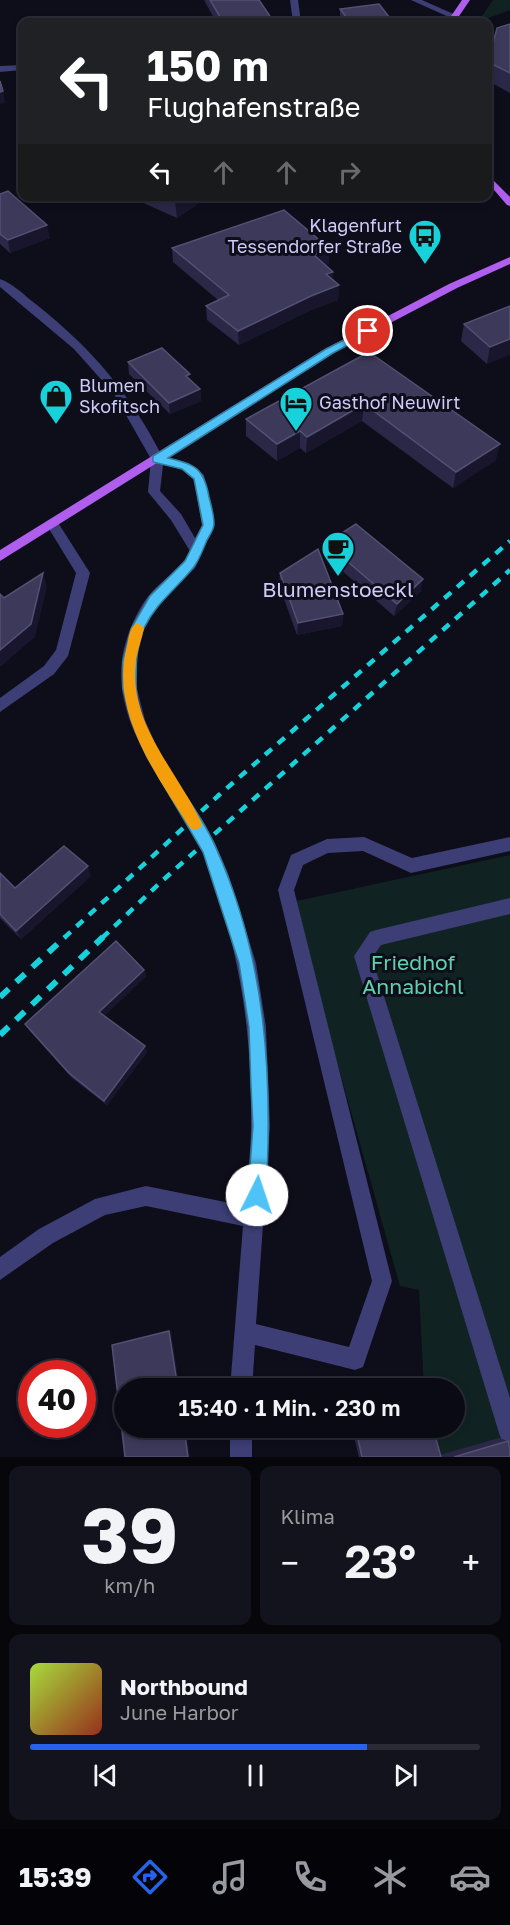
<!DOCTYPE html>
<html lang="de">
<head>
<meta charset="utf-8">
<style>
	body { margin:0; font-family:"Golos Text",sans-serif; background:#13131d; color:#f1f3f6; height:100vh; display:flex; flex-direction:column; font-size:22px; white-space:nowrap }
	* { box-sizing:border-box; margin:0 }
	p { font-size:20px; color:#999aa0 }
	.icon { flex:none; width:33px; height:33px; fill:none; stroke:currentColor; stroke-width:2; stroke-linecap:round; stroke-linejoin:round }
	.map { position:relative; height:1457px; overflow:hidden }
	.sheet { display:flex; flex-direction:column; gap:9px; padding:9px; background:#06060b; flex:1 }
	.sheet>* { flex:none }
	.top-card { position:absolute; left:18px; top:18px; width:474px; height:183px; border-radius:12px; box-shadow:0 3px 9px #0003,0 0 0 2px #2a2b34; background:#202124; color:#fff; overflow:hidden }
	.speed { position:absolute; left:18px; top:1360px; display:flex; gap:12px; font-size:30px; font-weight:700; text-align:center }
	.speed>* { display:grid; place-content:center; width:78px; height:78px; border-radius:50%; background:#0a0a14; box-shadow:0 3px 9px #0003,0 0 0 2px #2a2b34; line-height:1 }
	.speed .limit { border:9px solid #d22; background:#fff; color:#111 }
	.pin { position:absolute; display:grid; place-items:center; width:51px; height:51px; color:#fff; margin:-26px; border:3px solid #fff; border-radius:50%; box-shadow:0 2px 6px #0007 }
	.me { position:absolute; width:66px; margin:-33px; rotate:4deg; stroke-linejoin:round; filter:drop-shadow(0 0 4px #0008) }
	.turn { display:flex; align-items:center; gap:21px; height:126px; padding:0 30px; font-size:27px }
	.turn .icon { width:78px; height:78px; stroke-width:2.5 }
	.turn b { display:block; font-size:42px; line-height:51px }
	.lanes { display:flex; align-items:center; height:57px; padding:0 30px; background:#0003; justify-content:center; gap:30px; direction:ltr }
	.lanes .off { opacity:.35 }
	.big { font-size:45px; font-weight:600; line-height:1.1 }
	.sheet .widget { flex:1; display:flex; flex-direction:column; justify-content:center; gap:9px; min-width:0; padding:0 21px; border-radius:12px; background:#13131d }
	.sheet .dial { align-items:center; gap:0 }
	.dial b { font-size:78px; line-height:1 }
	.song { display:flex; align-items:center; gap:18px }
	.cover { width:72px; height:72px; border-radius:9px; background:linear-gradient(135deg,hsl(80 70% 55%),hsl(10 70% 35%)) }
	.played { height:6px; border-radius:3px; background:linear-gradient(90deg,#2563eb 75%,#2a2b34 75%) }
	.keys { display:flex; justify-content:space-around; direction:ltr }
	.heat { display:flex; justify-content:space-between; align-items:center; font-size:33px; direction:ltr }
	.sheet .tiles { flex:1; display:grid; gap:9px; grid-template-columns:1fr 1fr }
	.widget:last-child { grid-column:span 2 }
	.trip { position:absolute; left:114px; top:1378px; width:351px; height:60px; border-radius:30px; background:#0a0a14; box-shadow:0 3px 9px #0003,0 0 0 2px #2a2b34; font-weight:600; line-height:60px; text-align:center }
	.tab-bar { display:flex; height:96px; justify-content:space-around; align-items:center; background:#040408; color:#999aa0 }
	.tab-bar .icon { width:42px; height:42px }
	.tab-bar .current { color:#2563eb }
	.tab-bar b { font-size:27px; color:#f1f3f6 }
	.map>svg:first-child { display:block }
</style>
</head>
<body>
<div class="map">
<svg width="510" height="1457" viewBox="0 0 510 1457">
	<rect width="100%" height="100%" fill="#0e0d1a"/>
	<g fill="#102322">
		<polygon points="493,0 510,0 510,10 478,22"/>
		<polygon points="510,855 510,1457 359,1457 354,1436 384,1428 454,1428 454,1389 424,1389 419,1290 400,1286 292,902"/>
	</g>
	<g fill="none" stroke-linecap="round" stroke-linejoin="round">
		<g fill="#3c3e75" fill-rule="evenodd">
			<polygon points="290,0 298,0 301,22 293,22"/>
			<polygon points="411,0 422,0 458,16 451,18"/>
			<polygon points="22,65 22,70 0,72 0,66"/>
			<path d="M0,279C13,283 26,297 37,305C92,349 130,393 162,456L189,463L204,475L214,525L195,568L159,603L144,629L136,661L137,689L145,720L158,750L215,843L228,873L256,963L266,1027L270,1126L256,1324L349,1347L372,1281L278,890L291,855L327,839L364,837L412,858L510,837V851L411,873L363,851L328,853L303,865L294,890L392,1281L363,1367L355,1370L255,1345L252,1389H230L243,1226L146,1206L105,1215L53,1243L0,1280V1257L39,1229L95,1199L146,1186L245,1206C247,1179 251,1152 251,1125C252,1035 241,960 212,875C189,807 112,738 122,660C125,638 136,611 150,594C163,579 181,569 190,551L171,520L148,492L151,459L114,394L74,349L0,287ZM163,465L181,469L194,480L202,525L195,538L181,514L160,491Z"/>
			<polygon points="52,519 57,521 90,573 68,656 54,674 0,712 0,698 44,666 56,650 76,573 46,524"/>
			<polygon points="510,898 510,914 381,945 372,958 510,1398 510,1444 502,1441 499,1433 354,956 370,932 376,930"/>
			<rect x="230" y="1428" width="22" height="29"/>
		</g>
		<g fill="#af5eee" fill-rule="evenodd">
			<polygon points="462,0 470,0 455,22 447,22"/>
			<polygon points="488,175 510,197 510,206 507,205 488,183"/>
			<polygon points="510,257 510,264 457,288 333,353 0,561 0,550 325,349 449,284"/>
		</g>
		<g stroke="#17d2da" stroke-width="4.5" stroke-dasharray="9 8" stroke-linecap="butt">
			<polyline points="64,938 219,795 510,541"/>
			<polyline points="102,938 162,881 510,570"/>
		</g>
		<g stroke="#17d2da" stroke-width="6" stroke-dasharray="12 10" stroke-linecap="butt">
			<polyline points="0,997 65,937"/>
			<polyline points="0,1035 103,937"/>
		</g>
	</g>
	<g fill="#2b2747">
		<polygon points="204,0 259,0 274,22 216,22"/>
		<polygon points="340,9 393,22 342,22 340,20"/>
		<polygon points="510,24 510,93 488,81 488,62"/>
		<polygon points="0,194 50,238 10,253 0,244"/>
		<polygon points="128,196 209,196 177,218"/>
		<polygon points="172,248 329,264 325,265 333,272 332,279 339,285 338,300 311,310 239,345 207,320 206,306 218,300 173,262"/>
		<polygon points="510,306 487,364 461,341 464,324"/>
		<polygon points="369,352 496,460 453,488 362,421 306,453 300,448 277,461 246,436 246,419"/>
		<polygon points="128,362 190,380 200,389 201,401 170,414 129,374"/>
		<polygon points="326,543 421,591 394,616 325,556"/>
		<polygon points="280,573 343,614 342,626 297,635 279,585"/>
		<polygon points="0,873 15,888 91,876 21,939 0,918"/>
		<polygon points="144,970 146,976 104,1016 145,1046 147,1052 107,1105 72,1078 29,1030 25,1024"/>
		<polygon points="384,1428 433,1428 440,1455 499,1438 508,1441 510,1457 359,1457 354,1436"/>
	</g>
	<g fill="#18152d">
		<polygon points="3,91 5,103 0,104 0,92"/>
		<polygon points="183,196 209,196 177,218 175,201"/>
		<polygon points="47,225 50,238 10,253 8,240"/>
		<polygon points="330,249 329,264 313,270 314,255"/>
		<polygon points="333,272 332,286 326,274"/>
		<polygon points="339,285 338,300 311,310 239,345 238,331 311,296"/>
		<polygon points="510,339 510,355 487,364 490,347"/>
		<polygon points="200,389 201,401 170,414 169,403"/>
		<polygon points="364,404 362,421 306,453 307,437"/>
		<polygon points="300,431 300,448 277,461 277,444"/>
		<polygon points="500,444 496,460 453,488 456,472"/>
		<polygon points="43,573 47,587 35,637 0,667 0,650"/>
		<polygon points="423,579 421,591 394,616 397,604"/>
		<polygon points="343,614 342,626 297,635 298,623"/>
		<polygon points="88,866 91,876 21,939 16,931"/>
		<polygon points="144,970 146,976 102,1018 99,1012"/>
		<polygon points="145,1046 147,1052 107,1105 104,1101"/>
		<polygon points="169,1331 171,1331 180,1389 178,1389"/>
		<polygon points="184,1428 186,1428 190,1457 188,1457"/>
	</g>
	<g fill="#3d395a" stroke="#545073" stroke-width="1.5">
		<polygon points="210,0 259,0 274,22 223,22"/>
		<polygon points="379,4 393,22 350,22 340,9"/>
		<polygon points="510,24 510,73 488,62 497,28"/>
		<polygon points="0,81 3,91 0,92"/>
		<polygon points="8,191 47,225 8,240 0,234 0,194"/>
		<polygon points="164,196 183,196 175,201"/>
		<polygon points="284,210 330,249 314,255 333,272 326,274 339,285 311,296 238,331 206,306 229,295 172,248"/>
		<polygon points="510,306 510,339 490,347 464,324"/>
		<polygon points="162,348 190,374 186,376 200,389 169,403 128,362"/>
		<polygon points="369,352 500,444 456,472 364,404 307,437 300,431 277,444 246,419"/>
		<polygon points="356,524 423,579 397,604 326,543"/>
		<polygon points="318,549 343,614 298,623 280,573"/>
		<polygon points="43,573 31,624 0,650 0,594 4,598"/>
		<polygon points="64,846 88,866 16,931 0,914 0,873 15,888"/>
		<polygon points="116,941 144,970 99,1012 145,1046 104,1101 69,1073 25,1024"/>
		<polygon points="169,1331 178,1389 124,1389 124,1428 184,1428 188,1457 125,1457 112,1345"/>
		<polygon points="399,1428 433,1428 441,1457 362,1457 358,1439"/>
		<polygon points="508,1441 510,1449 510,1457 454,1457"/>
	</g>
	<path fill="#4fc3f7" stroke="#337fa1" stroke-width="1.5" d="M368,328L373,331L371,333L333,353L168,458C195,464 204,468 209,497C211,505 214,515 214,524C214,529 210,535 207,540C203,549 199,561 193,568C176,589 156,603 144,628C136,645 136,667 136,686C139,747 193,794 216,848C266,959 273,1075 266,1195L263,1201L257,1204L250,1201L248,1195L253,1126L251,1086L249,1027L239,963L203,852L147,757L131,720L123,689V661L131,629L150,596L185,561L203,525L194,479L182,469L153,462V456L326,349Z"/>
	<path fill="#f59e0b" d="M138,623L144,628C142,638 138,649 136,659C127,723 178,771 202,824L200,828L195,830L190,828C157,775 109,713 127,646C129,638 129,626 138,623Z"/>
	<defs>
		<symbol id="bus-pin" viewBox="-11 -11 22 30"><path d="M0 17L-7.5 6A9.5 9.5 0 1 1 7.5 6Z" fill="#17d2da" stroke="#0e0d1a"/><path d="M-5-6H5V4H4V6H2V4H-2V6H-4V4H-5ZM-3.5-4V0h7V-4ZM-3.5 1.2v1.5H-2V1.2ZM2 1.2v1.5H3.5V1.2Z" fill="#111"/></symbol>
		<symbol id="shop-pin" viewBox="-11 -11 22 30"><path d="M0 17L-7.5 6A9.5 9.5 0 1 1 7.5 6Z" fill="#17d2da" stroke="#0e0d1a"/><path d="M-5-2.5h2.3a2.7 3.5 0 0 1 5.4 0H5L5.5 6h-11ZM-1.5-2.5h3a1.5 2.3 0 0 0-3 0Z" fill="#111"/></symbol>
		<symbol id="hotel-pin" viewBox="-11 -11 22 30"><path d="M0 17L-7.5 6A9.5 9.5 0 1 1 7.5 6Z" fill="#17d2da" stroke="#0e0d1a"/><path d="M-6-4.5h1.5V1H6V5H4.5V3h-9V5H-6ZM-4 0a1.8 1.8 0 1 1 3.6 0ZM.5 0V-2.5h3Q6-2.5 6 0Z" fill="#111"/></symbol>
		<symbol id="cafe-pin" viewBox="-11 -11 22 30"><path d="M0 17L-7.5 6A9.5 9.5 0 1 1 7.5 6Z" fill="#17d2da" stroke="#0e0d1a"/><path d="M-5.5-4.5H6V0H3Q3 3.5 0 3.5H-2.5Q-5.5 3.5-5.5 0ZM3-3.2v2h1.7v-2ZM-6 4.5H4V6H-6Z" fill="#111"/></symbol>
	</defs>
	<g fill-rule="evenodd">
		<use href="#bus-pin" x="406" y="217" width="38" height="52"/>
		<use href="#shop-pin" x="37" y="377" width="38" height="52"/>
		<use href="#hotel-pin" x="277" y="384" width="38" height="52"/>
		<use href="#cafe-pin" x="319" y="529" width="38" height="52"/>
	</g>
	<g text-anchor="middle" stroke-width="6" stroke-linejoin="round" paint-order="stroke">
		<g font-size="18" fill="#cecbfa" stroke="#0e0d1a" text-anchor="start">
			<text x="402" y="232" text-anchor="end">Klagenfurt<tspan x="402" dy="21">Tessendorfer Straße</tspan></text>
			<text x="79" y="392">Blumen<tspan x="79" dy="21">Skofitsch</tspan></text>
			<text x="319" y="409">Gasthof Neuwirt</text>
		</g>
		<g font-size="21" fill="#cecbfa" stroke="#0e0d1a">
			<text x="338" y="597">Blumenstoeckl</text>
		</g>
		<g font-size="21" fill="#60d1ae" stroke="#0e0d1a">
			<text x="413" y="970">Friedhof<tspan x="413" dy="24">Annabichl</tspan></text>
		</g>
	</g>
</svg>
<div class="speed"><div class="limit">40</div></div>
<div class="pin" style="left:368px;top:331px;background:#d93025"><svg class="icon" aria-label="arrive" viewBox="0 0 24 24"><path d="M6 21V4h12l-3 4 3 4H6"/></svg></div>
<svg class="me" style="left:257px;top:1195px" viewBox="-20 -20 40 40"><circle r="19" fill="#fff"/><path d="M0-13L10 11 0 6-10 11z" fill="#4fc3f7"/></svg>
<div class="trip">15:40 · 1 Min. · 230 m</div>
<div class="top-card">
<div class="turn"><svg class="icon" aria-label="left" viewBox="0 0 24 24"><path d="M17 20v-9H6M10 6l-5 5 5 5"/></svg><div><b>150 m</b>Flughafenstraße</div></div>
<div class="lanes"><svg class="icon" aria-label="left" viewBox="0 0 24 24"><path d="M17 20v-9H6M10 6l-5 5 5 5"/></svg><svg class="icon off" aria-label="ahead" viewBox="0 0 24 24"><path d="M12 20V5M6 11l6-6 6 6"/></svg><svg class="icon off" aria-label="ahead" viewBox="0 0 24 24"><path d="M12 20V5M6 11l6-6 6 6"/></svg><svg class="icon off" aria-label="right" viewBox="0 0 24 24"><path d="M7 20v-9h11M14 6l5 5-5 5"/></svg></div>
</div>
</div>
<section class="sheet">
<div class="tiles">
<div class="widget dial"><b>39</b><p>km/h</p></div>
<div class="widget"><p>Klima</p>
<div class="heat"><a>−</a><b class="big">23°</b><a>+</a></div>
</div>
<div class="widget">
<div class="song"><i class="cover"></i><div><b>Northbound</b><p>June Harbor</p></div></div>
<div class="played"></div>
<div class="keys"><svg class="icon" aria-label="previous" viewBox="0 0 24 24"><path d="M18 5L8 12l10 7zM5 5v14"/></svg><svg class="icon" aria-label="pause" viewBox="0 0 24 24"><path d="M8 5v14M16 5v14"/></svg><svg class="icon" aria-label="next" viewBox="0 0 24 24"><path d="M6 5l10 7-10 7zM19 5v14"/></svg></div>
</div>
</div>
</section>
<nav class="tab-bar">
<b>15:39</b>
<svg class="icon current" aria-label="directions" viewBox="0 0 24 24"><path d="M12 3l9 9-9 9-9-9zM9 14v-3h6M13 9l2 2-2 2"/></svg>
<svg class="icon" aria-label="music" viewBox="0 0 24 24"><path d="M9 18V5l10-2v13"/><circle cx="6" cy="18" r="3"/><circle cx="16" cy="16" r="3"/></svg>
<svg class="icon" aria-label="phone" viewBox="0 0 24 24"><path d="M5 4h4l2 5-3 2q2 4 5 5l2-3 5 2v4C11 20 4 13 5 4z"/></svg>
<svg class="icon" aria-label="climate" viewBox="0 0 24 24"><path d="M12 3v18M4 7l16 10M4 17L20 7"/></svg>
<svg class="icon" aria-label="car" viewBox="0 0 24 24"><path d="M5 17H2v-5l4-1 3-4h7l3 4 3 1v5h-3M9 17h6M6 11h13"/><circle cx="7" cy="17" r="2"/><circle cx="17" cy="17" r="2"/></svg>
</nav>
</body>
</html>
